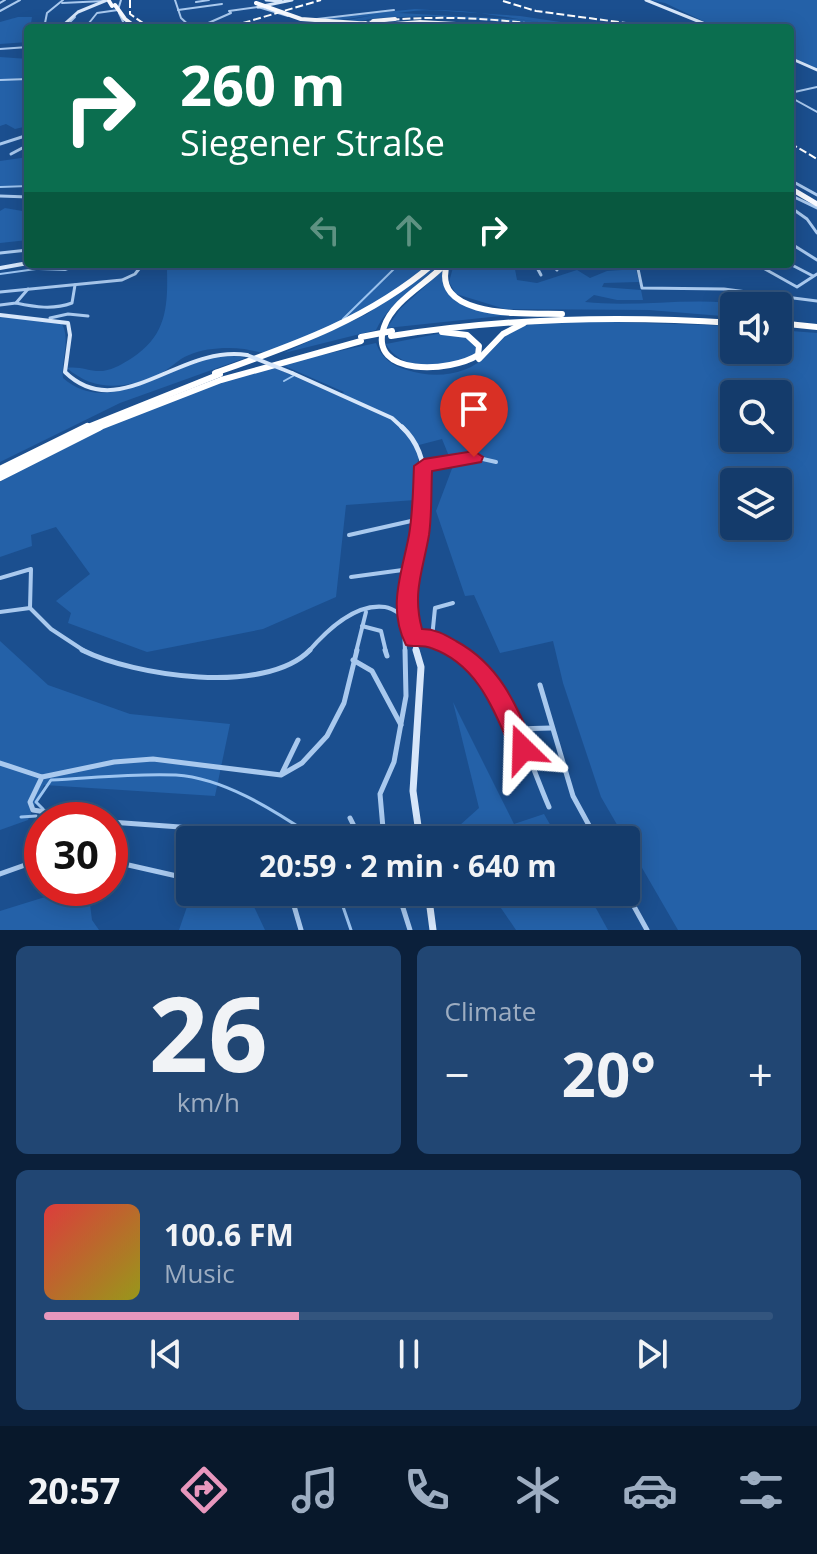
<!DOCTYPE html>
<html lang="en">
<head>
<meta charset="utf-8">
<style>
	body { margin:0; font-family:"Open Sans",sans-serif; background:#214673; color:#f1f3f6; height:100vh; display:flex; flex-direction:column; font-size:30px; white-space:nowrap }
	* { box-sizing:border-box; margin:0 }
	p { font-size:26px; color:#9dadc1 }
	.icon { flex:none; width:44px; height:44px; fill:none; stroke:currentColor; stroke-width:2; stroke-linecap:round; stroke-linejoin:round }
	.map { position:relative; height:930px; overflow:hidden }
	.sheet { display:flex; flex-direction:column; gap:16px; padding:16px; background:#0b203b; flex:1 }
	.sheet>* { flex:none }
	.guide { position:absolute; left:24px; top:24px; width:770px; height:244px; border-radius:8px; box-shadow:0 4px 20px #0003,0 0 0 2px #33557e; background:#0b6e4f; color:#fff; overflow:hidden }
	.fabs { position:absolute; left:720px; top:292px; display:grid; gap:16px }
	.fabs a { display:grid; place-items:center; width:72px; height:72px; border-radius:8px; background:#143b6b; box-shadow:0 4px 20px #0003,0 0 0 2px #33557e; font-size:40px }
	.speed { position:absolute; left:24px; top:802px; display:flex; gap:16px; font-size:40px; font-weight:700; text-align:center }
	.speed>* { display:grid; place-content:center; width:104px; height:104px; border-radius:50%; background:#143b6b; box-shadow:0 4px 20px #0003,0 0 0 2px #33557e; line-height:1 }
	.speed .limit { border:12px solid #d22; background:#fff; color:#111 }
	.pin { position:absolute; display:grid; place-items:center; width:68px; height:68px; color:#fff; margin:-82px -34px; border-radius:50% 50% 50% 0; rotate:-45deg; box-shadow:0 0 8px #0007 }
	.pin .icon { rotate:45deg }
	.me { position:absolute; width:88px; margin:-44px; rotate:338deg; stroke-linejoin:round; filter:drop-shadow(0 0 6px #0008) }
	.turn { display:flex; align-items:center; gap:28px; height:168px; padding:0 24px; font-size:36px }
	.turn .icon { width:104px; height:104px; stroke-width:2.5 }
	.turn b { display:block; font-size:56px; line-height:68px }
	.lanes { display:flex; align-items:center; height:76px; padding:0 24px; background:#0003; justify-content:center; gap:40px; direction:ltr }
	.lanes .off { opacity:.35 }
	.big { font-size:60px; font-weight:700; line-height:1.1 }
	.sheet .card { flex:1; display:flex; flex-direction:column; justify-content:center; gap:12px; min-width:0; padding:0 28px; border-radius:12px; background:#214673 }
	.sheet .dial { align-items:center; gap:0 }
	.dial b { font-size:104px; line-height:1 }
	.song { display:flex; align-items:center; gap:24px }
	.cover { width:96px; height:96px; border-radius:12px; background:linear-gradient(135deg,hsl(0 70% 55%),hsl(60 70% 35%)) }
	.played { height:8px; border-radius:4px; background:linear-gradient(90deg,#e797bd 35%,#33557e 35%) }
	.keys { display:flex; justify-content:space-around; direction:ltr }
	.heat { display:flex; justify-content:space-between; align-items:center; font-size:44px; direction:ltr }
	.sheet .tiles { flex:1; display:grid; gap:16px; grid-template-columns:1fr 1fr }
	.card:last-child { grid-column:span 2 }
	.trip { position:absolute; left:176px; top:826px; width:464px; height:80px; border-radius:8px; background:#143b6b; box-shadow:0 4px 20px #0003,0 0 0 2px #33557e; font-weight:700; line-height:80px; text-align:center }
	.dock { display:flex; height:128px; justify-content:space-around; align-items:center; background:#08182b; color:#9dadc1 }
	.dock .icon { width:56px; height:56px }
	.dock .on { color:#e797bd }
	.dock b { font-size:36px; color:#f1f3f6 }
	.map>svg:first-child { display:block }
</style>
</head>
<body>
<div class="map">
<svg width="817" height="930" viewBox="0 0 817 930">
	<rect width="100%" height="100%" fill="#1b4f8f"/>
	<g fill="#2461a8" fill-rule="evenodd">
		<polygon points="649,0 817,0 817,68 790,57 790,28 718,28 665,3"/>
		<path d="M415,9L520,16L601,28C536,28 464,1 398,13L517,19L579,28L430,16L376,18L324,28H305L380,14L290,28L327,18Z"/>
		<polygon points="18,17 32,17 28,42 0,44 0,22"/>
		<polygon points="0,57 28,59 28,126 15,129 6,124 0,126"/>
		<polygon points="28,157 28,185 0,186 0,161"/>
		<polygon points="5,208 28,212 28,240 0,243 0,211"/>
		<path d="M174,264H429C388,301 322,338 268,352C261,354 252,350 244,349C227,347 205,348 189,355C178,359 169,370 158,375C126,389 94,392 67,368C81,366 89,372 103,371C115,369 122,364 132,358C166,336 168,308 167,270Z"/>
		<path d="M436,264H439C419,287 389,302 376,330L284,353L367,314Z"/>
		<path d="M454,264H514L517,280L537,283L577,270L590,278L607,271L636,269L639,282L604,283L602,287L641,290L643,300H617L594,295L585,302C641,308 698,295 752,306H734V317L649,310L505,309L456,294L449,282Z"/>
		<path d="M442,271C446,312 497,309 529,313L387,328L400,309Z"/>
		<path d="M0,317L60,321C72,337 61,359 63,378C116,425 187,344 245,358L120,403L0,462Z"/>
		<path d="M613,322L734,326V350H778V330L817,333V930H678L601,797L563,683L553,641L500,653L474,595L465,596L436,511L453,466L442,439L419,445L415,500L346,505L336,597L263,629L147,652L68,623L71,613L56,601L90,574L56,527L31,535L32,546L0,557V482C79,433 183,391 273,367L339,396L344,392L280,364L376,343C381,358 393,366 407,370C434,379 468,376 488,354C500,342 509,329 527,325C554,318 586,322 613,322ZM734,394H778V438H734ZM734,482H778V526H734Z"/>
		<path d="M442,333L469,338L476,345L475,355C451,371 402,373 386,344Z"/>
		<polygon points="0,641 48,685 130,714 230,724 215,796 44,785 28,820 0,830"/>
		<polygon points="453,702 514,824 544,814 559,840 454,840 450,834 479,808"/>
		<polygon points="74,888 88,888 92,920 99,930 0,930 0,911"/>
		<polygon points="192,892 247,892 265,930 179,930"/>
		<polygon points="490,892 587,892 608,930 516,930"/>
	</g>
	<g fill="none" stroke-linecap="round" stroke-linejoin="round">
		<g stroke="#9cc4f0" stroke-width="2">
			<polyline points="0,187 28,186"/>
			<polyline points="39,269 65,270 81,264"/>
			<polyline points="0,274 36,269"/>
			<polyline points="343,319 399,264"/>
			<polyline points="284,381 293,376"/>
		</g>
		<g stroke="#9cc4f0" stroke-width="3">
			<path d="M43,809L36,802L51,780C92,778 135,773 176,775C223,778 272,809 311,835L313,840"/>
			<polyline points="21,817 36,816"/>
			<polyline points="338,892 351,930"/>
		</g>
		<g stroke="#a9c9ee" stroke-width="2">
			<polyline points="175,0 181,18 192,28"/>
			<polyline points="196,2 209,0"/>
			<polyline points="0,3 5,0"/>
			<polyline points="62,3 104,1"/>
			<polyline points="118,10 121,0"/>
			<polyline points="178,10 222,4"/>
			<polyline points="0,11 20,0"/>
			<polyline points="119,13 126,28"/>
			<polyline points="317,19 394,10"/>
			<polyline points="64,28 75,17"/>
			<polyline points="85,28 97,13 118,10"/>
			<polyline points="197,28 231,13 229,11 258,7 288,16"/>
			<polyline points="0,49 28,47"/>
			<polyline points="0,80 28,79"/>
			<polyline points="790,93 817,87"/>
			<polyline points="790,97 817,112"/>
		</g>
		<g stroke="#a9c9ee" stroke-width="3">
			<polyline points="0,144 28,135"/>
			<polyline points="11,154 28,145"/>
			<polyline points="790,180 817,195"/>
			<polyline points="0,196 28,197"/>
			<polyline points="790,207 807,219 817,233"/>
			<polyline points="790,243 817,260"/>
			<polyline points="0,253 28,250"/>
			<polyline points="535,264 541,275"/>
			<polyline points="552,264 557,270"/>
			<polyline points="637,264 642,288 724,289 817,301"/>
			<polyline points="756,264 797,287 817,274"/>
			<polyline points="790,264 813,276"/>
			<polyline points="0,292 122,280 135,274 143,264"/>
			<path d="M16,303C35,307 53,310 72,303L75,285"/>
			<polyline points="0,305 16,303 28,289"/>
			<polyline points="50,318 68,314 88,316"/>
		</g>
		<g stroke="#a9c9ee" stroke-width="4">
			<polyline points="424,466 474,457 496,462"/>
			<polyline points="349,535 420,519"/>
			<polyline points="351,577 410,569"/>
			<polyline points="0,578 31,569 30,608"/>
			<polyline points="30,608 51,629 86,652"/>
			<polyline points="0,612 30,608"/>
			<polyline points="362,626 381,631 386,652"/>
			<polyline points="413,638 441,643 457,652"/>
			<polyline points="432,638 435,608 453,603"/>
			<path d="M308,652C326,631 354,603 385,607C394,608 400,615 408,619L404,624L405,652"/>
			<polyline points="356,652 366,612"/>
		</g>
		<g stroke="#a9c9ee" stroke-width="5">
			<path d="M82,650C134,676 265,696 310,650"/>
			<polyline points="385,650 387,656"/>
			<path d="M453,650C507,680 526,754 549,807"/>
			<polyline points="353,660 372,671 401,725"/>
			<polyline points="540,685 573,796 597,840"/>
			<polyline points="515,729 551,728"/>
			<polyline points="0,763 42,777"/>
			<polyline points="282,773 298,740"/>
			<polyline points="350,818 361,840"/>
			<polyline points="97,820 33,810 30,802 42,777 114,762 153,759 281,775 302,763 327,736 344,703 357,650"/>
			<polyline points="110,822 180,827 244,840"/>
			<polyline points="384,840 380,794 394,762 406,696 405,650"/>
			<polyline points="110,848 124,864 190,879"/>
			<polyline points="0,874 42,859"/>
			<polyline points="290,892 301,930"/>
			<polyline points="398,892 410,930"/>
			<polyline points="626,892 647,930"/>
		</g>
		<polyline stroke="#a9c9ee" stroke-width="2" points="44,28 47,13 63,0"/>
		<polyline stroke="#a9c9ee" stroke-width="3" points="790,195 817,208"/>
		<g stroke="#d6e6fa" stroke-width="3">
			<polyline points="266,0 281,1"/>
			<polyline points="646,0 715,28"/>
			<polyline points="258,7 292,0"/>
			<polyline points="60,28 78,12 107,0"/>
			<polyline points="790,58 817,70"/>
		</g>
		<g stroke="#d6e6fa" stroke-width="4">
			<polyline points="0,268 28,263"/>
			<path d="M0,315L68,323L70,335L65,372C119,425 180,344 247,355"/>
			<polyline points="292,373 392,418 404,429"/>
		</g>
		<path stroke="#d6e6fa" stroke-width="5" d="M402,427C447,469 412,540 406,590C403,610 412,633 417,652"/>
		<g stroke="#d6e6fa" stroke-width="7">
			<polyline points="416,650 421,667 413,791 420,840"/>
			<polyline points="428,892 433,930"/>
		</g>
		<g stroke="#f8faff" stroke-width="4">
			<polyline points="109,1 112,6"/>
			<polyline points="344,28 420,22 526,28"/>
		</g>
		<polyline stroke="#f8faff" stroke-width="5" points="790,188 817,204"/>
		<g stroke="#fff" stroke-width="6">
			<path d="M447,264C430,320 529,313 562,314"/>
			<polyline points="778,323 817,327"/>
			<path d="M442,332L467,335L479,346L478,355C452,372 367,378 384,327C393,300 427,284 445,264"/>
			<path d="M391,336C505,318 618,315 734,323"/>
			<polyline points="479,359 503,334 524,323"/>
			<path d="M215,373C294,345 369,319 433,264"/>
			<polyline points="83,429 220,374"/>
			<polyline points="95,429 221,380 361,341"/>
		</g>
		<g stroke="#fff" stroke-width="8">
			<polyline points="0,470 87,427"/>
			<polyline points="0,477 99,427"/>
		</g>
		<g stroke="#fff" stroke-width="2" stroke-dasharray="8 3" stroke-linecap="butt">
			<polyline points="130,0 130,14 150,28"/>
			<polyline points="503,1 536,11 633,24"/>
			<polyline points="210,28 243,23 321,0"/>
			<path d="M326,28C405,14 482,15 561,28"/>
			<polyline points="790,143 817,159"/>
		</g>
		<polyline stroke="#d6e6fa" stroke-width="4" points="247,355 292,373"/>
		<g stroke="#f8faff" stroke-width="4">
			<polyline points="256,3 301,19 385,25"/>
			<polyline points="115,5 125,19 137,28"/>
			<polyline points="373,21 395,19"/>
		</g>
		<polyline stroke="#fff" stroke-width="6" points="361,337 392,331"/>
	</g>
	<path fill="#e11d48" stroke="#92132f" stroke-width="2" d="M474,451L483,457L481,462L432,471C431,492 432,514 429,535C423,570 412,593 422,629C435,629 444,634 456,641C500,665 516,704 535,749L531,756L523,760L514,756C495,714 480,665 431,648C423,645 414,647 406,645C387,607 402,573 409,535C413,512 413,488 414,466L424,459Z"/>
</svg>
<div class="fabs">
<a><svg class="icon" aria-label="sound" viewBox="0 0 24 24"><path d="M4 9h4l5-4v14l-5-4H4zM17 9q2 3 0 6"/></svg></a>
<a><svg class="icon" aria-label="search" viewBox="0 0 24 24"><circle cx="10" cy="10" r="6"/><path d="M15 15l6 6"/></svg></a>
<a><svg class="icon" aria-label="layers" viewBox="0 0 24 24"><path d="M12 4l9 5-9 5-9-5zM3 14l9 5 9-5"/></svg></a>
</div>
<div class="speed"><div class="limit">30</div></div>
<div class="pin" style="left:474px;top:457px;background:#d93025"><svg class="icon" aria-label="arrive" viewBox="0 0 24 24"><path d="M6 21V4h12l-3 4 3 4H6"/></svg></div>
<svg class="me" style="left:523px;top:749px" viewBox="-20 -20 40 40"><path d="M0-17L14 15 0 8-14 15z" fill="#e11d48" stroke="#fff" stroke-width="4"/></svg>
<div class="trip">20:59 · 2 min · 640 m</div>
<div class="guide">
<div class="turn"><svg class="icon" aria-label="right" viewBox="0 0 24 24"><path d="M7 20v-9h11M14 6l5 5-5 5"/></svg><div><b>260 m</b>Siegener Straße</div></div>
<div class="lanes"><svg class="icon off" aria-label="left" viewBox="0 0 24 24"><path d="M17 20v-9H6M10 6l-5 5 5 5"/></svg><svg class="icon off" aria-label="ahead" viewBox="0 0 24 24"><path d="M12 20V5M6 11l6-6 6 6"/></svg><svg class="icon" aria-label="right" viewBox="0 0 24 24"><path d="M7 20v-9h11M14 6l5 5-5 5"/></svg></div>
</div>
</div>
<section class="sheet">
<div class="tiles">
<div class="card dial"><b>26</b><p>km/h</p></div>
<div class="card"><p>Climate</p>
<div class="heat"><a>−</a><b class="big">20°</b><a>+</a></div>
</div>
<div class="card">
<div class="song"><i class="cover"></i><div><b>100.6 FM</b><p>Music</p></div></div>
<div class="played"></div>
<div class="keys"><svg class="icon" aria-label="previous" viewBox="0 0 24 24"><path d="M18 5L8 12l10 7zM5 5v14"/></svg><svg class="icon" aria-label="pause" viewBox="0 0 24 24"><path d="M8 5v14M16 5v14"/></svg><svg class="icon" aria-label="next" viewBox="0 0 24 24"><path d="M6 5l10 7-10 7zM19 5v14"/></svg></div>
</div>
</div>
</section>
<nav class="dock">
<b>20:57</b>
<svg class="icon on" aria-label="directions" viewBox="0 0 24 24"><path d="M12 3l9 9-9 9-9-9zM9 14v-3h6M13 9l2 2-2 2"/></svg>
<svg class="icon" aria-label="music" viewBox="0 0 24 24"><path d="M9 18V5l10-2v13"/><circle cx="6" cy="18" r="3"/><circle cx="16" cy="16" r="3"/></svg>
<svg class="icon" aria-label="phone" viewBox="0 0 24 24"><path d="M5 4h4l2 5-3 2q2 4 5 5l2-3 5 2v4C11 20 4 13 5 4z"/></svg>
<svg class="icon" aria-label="climate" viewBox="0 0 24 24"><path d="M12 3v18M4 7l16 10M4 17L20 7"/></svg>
<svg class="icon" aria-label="car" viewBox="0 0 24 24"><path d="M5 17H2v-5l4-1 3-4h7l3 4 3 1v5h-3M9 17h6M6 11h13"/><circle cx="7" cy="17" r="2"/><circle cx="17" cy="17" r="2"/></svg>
<svg class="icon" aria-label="filters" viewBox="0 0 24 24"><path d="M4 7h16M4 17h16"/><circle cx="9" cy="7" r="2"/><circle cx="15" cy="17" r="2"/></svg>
</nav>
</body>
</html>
